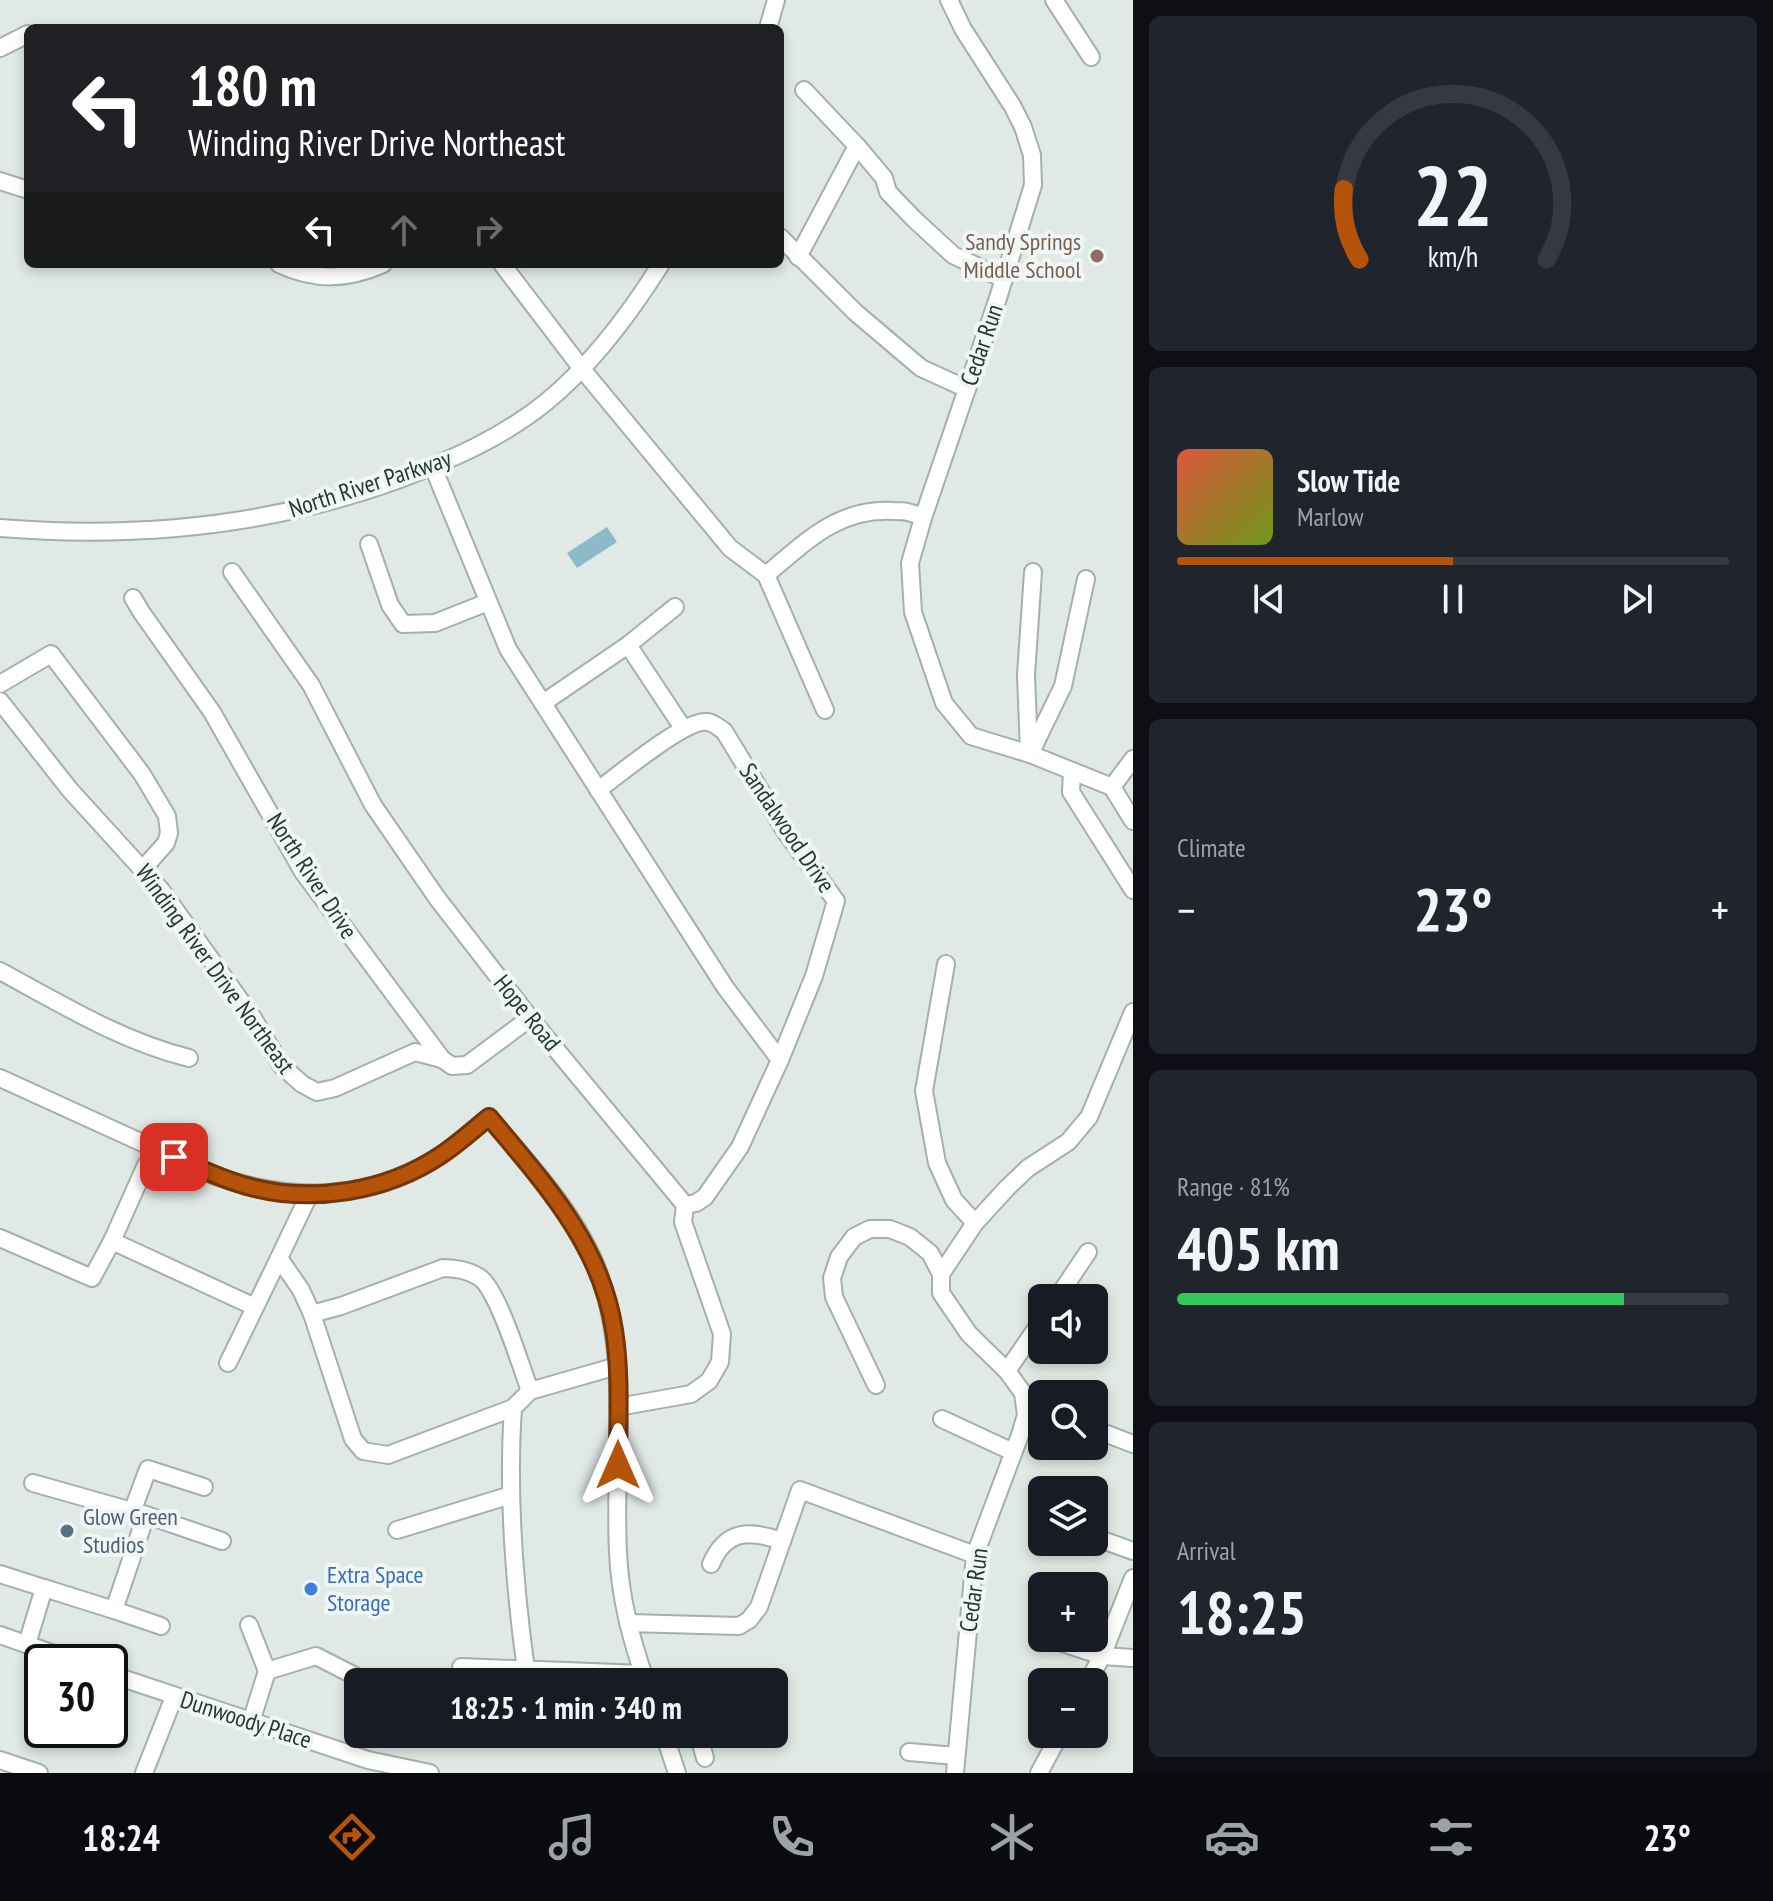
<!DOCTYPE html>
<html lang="en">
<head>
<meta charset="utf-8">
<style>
	body { margin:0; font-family:"PT Sans Narrow",sans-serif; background:#20242c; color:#f1f3f6; height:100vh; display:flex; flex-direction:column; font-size:30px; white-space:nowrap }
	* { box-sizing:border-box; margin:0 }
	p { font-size:26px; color:#9ea1a6 }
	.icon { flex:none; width:44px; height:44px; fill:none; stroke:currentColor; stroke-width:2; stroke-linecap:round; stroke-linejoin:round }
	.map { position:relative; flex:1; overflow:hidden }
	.drawer { display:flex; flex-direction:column; gap:16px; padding:16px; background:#0d0f14; width:640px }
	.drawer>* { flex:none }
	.hud { position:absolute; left:24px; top:24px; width:760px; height:244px; border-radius:12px; box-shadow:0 4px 12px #0003; background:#202124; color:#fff; overflow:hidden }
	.buttons { position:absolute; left:1028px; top:1284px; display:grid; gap:16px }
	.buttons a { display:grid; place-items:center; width:80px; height:80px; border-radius:12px; background:#171b24; box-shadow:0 4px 12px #0003; font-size:40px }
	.speed { position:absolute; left:24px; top:1644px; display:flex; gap:16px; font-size:40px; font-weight:700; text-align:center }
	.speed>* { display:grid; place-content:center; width:104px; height:104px; border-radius:50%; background:#171b24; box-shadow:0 4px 12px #0003; line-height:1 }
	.speed .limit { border:4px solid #111; border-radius:12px; background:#fff; color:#111 }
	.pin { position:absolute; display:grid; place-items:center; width:68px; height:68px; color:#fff; margin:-34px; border-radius:16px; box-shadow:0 4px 12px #0006 }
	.me { position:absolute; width:88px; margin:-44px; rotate:0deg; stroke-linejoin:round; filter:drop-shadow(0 0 6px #0008) }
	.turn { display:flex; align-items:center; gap:28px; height:168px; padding:0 32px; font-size:36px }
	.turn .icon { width:104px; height:104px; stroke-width:2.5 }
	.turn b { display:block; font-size:56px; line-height:68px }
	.lanes { display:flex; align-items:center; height:76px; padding:0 32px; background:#0003; justify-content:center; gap:40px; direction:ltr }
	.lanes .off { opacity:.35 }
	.big { font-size:60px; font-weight:700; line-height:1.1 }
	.drawer .card { flex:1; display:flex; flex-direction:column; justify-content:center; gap:12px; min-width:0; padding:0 28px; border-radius:12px; background:#20242c }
	.drawer .dial { align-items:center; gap:0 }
	.dial svg { height:208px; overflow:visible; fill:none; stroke:#363941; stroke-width:7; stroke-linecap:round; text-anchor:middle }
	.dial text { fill:#f1f3f6; stroke:none }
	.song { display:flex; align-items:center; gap:24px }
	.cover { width:96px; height:96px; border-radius:12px; background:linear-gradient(135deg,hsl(10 70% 55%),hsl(80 70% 35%)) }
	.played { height:8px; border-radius:4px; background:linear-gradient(90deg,#b45309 50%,#363941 50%) }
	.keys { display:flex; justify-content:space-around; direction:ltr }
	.heat { display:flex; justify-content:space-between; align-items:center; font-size:44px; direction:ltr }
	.charge { height:12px; border-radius:6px; background:linear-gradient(90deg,#34c759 81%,#363941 0) }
	.trip { position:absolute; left:344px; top:1668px; width:444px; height:80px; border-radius:12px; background:#171b24; box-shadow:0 4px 12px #0003; font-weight:700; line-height:80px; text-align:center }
	.dock { display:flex; height:128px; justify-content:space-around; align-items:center; background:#090b0e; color:#9ea1a6 }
	.dock .icon { width:56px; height:56px }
	.dock .selected { color:#b45309 }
	.dock b { font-size:36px; color:#f1f3f6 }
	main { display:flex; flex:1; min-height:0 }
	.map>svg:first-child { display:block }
</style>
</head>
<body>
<main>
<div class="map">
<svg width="1133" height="1773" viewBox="0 0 1133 1773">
	<rect width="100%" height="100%" fill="#e0e9e6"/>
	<polygon fill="#8dbac9" points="607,527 617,542 577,568 567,553"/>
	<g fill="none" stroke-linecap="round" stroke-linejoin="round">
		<defs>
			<g id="minor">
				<polyline points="1054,0 1091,57"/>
				<polyline points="768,28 776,0"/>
				<polyline points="0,48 28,34"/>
				<polyline points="804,90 857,146 884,178 888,192 914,219 953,255 1004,279"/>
				<polyline points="0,181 28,190"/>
				<polyline points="780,237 855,312 921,368 967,389"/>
				<polyline points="798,257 857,146"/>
				<path d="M279,264C315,281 347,280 383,264"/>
				<polyline points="502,264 582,369 730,548 766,575 825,710"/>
				<polyline points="433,467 508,649 725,987 780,1060"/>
				<polyline points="923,518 998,298 1033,185 1032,155 1023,127 1013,107 963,29 949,0"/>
				<path d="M0,528C136,539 272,526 400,479C453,459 501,438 545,403C592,365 629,315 661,264"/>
				<polyline points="369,544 390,605 403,624 435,623 488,602"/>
				<polyline points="232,572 311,685 373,805 437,898 530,1018 685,1205 683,1222 722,1334 720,1362 709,1381 691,1394 618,1407"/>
				<path d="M766,575C806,542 837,508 893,511C905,511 913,512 923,518L910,563L913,612L944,703L971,736L1030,754L1112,787L1133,821"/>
				<polyline points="133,598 142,613 212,712 303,872 442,1059 452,1066 467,1065 530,1018"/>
				<polyline points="628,645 683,728"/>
				<polyline points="0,684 51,654 142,774 167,816 169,833 166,843 143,869"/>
				<polyline points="0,701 70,790 161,890 253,1018 281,1065 302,1084 317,1092 335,1088 415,1052 442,1059"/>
				<polyline points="543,703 628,645 675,607"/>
				<polyline points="1029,752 1026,675 1033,572"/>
				<polyline points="1030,754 1063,686 1086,579"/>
				<polyline points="1072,771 1071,792 1133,890"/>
				<polyline points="1112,787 1133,759"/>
				<path d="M598,790C619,775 685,719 707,722C713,722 719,728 724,731L785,831L836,901L814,976L780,1060L740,1147L705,1197L696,1203L685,1205"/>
				<polyline points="946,964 924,1091 937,1163 954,1200 975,1223"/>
				<path d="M0,971C61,1004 121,1041 189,1058"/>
				<path d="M0,1078L215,1176C292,1202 369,1202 440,1156C457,1144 473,1130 489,1117C526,1162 569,1205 593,1259C633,1351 613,1454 618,1552C620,1598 631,1639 646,1682"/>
				<path d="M309,1195L279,1258L301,1290L312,1314L341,1306L443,1268C455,1268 468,1270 479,1277C498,1289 521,1367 530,1391"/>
				<polyline points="0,1238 92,1278 112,1241 146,1165"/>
				<polyline points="112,1241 255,1307"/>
				<polyline points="941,1274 975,1223 1007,1188 1028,1168 1068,1142 1089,1117 1133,1012"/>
				<polyline points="1057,1298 1088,1252"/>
				<polyline points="312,1314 353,1439 363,1451 388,1455 513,1408"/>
				<polyline points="228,1363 279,1258"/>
				<polyline points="1007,1371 1042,1320"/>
				<polyline points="876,1385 834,1297 832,1278 839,1257 854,1237 870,1229 890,1229 910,1237 930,1253 941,1274 941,1293 969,1334 1007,1371 1023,1393 1026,1415 1020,1435 975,1555 955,1773"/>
				<polyline points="942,1419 1013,1452"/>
				<polyline points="1094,1429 1133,1444"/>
				<polyline points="132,1512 148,1469 204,1487"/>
				<polyline points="146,1515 222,1541"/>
				<polyline points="397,1530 511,1495"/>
				<polyline points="1094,1537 1133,1551"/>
				<path d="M711,1564C726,1529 750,1530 782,1541"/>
				<polyline points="0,1574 44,1588"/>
				<polyline points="114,1610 161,1626"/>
				<polyline points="628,1623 739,1626 749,1620 759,1607 800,1490 975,1555"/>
				<polyline points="249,1625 267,1671"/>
				<polyline points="0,1635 77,1662"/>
				<polyline points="1047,1638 1102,1656 1133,1658"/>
				<polyline points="27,1644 44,1588 114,1610 146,1515 33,1483"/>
				<polyline points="461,1667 643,1674"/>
				<path d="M526,1670C514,1583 507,1496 513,1408L530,1391L617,1366"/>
				<polyline points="110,1674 368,1760 430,1773"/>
				<polyline points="1088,1682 1102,1656 1133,1578"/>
				<polyline points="251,1722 267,1671 316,1656 355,1676"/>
				<polyline points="664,1734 677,1773"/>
				<polyline points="698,1734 705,1758"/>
				<polyline points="909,1752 956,1756"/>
				<polyline points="0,1760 39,1773"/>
				<polyline points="144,1773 174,1697"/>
				<polyline points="1039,1773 1060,1734"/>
			</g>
		</defs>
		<use href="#minor" stroke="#a4b0ad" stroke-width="20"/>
		<use href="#minor" stroke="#fff" stroke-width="16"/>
	</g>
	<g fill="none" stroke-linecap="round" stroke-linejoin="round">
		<defs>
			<path id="route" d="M174,1157C198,1168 222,1179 247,1186C311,1204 386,1192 441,1155C458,1144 473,1130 489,1117C543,1182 601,1244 614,1330C621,1374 618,1421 618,1465"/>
		</defs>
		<use href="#route" stroke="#753606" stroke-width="20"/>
		<use href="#route" stroke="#b45309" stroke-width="14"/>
	</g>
	<circle fill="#8d6e63" stroke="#f0f6f4" stroke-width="3" cx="1097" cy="256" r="8"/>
	<circle fill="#5c6f8a" stroke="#f0f6f4" stroke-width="3" cx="67" cy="1531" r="8"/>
	<circle fill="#3f7fe0" stroke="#f0f6f4" stroke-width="3" cx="311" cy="1589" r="8"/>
	<g text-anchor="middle" stroke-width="8" stroke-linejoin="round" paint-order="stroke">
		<g font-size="24" fill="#785e54" stroke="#f0f6f4" text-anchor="end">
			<text x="1081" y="250">Sandy Springs<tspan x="1081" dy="28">Middle School</tspan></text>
		</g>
		<g font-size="24" fill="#233834" stroke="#f0f6f4">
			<text transform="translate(982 345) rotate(-71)" y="8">Cedar Run</text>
			<text transform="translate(370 484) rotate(-18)" y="8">North River Parkway</text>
			<text transform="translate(787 828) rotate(56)" y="8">Sandalwood Drive</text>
			<text transform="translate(312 876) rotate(57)" y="8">North River Drive</text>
			<text transform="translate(215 969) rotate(54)" y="8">Winding River Drive Northeast</text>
			<text transform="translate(527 1013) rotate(51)" y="8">Hope Road</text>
			<text transform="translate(974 1590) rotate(-82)" y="8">Cedar Run</text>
			<text transform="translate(246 1720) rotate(18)" y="8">Dunwoody Place</text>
		</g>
		<g font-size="24" fill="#4e5e75" stroke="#f0f6f4" text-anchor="start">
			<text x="83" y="1525">Glow Green<tspan x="83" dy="28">Studios</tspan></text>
		</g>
		<g font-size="24" fill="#366cbe" stroke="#f0f6f4" text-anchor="start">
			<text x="327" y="1583">Extra Space<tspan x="327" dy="28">Storage</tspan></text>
		</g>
	</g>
</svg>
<div class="buttons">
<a><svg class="icon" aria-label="sound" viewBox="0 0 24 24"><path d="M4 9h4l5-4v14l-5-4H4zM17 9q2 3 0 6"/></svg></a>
<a><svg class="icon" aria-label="search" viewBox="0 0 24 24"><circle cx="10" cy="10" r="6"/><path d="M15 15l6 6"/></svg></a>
<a><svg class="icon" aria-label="layers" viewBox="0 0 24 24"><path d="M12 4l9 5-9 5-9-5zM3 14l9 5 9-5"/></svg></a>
<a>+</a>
<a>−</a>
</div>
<div class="speed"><div class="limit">30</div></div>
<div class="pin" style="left:174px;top:1157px;background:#d93025"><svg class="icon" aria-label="arrive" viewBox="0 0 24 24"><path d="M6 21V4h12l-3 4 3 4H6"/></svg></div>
<svg class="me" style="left:618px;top:1465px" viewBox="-20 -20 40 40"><path d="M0-17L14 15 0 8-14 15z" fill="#b45309" stroke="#fff" stroke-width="4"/></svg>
<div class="trip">18:25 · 1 min · 340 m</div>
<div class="hud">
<div class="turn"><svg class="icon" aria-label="left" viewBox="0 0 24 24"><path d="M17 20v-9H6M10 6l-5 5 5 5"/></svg><div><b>180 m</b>Winding River Drive Northeast</div></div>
<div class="lanes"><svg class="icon" aria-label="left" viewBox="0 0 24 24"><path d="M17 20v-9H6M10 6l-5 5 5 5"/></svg><svg class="icon off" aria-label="ahead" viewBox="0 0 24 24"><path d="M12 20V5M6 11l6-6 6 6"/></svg><svg class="icon off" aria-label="right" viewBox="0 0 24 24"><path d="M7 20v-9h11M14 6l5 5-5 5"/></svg></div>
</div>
</div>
<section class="drawer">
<div class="card dial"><svg viewBox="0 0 100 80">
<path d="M14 69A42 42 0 1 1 86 69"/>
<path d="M14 69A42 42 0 0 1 8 42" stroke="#b45309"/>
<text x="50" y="56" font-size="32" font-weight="700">22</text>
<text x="50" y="72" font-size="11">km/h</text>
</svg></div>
<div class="card">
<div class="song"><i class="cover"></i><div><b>Slow Tide</b><p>Marlow</p></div></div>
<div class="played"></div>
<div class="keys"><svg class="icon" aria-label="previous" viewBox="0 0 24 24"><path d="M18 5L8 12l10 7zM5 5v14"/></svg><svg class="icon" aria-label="pause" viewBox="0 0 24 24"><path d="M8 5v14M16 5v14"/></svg><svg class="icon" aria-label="next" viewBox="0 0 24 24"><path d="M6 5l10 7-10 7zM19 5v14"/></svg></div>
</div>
<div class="card"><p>Climate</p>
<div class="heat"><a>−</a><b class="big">23°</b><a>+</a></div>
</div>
<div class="card"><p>Range · 81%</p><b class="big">405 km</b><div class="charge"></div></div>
<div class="card"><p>Arrival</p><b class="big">18:25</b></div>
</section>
</main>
<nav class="dock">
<b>18:24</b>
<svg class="icon selected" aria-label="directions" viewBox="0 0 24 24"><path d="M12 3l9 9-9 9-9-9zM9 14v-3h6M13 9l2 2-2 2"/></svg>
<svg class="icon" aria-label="music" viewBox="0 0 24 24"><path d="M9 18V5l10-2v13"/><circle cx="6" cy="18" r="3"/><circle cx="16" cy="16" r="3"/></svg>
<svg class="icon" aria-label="phone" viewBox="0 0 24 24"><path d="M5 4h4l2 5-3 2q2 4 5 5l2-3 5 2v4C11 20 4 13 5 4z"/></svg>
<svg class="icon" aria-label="climate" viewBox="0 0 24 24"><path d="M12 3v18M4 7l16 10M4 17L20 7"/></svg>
<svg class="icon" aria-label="car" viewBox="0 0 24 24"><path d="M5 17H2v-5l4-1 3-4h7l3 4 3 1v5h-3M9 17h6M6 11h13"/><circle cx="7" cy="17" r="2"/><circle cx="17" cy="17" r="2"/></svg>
<svg class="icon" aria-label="filters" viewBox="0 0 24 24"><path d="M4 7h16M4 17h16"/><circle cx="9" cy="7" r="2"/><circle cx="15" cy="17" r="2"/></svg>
<b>23°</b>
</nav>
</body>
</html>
